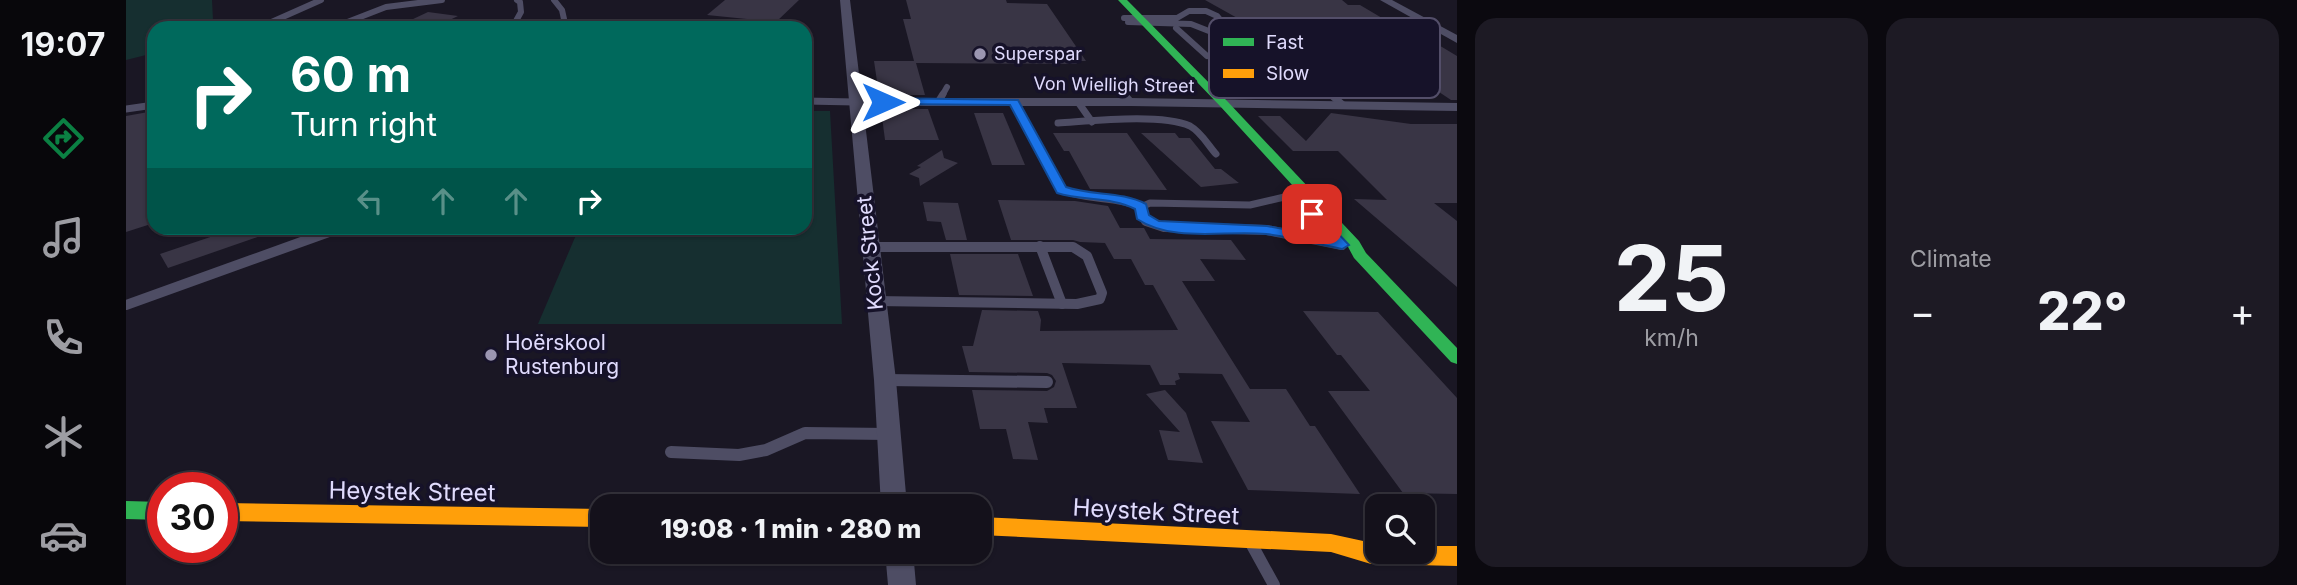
<!DOCTYPE html>
<html lang="en">
<head>
<meta charset="utf-8">
<style>
	body { margin:0; font-family:Inter,sans-serif; background:#1d1a24; color:#f1f3f6; height:100vh; display:flex; flex-direction:column; font-size:26px; white-space:nowrap }
	* { box-sizing:border-box; margin:0 }
	p { font-size:23px; color:#9d9da3 }
	.icon { flex:none; width:38px; height:38px; fill:none; stroke:currentColor; stroke-width:2; stroke-linecap:round; stroke-linejoin:round }
	.map { position:relative; flex:1; overflow:hidden }
	.details { display:flex; flex-direction:column; gap:18px; padding:18px; background:#0b090f; width:840px }
	.details>* { flex:none }
	.banner { position:absolute; left:21px; top:21px; width:665px; height:214px; border-radius:21px; box-shadow:0 2px 5px #0004,0 0 0 2px #33313a; background:#00695c; color:#fff; overflow:hidden }
	.tools { position:absolute; left:1239px; top:494px; display:grid; gap:14px }
	.tools a { display:grid; place-items:center; width:70px; height:70px; border-radius:14px; background:#14111b; box-shadow:0 2px 5px #0004,0 0 0 2px #33313a; font-size:35px }
	.speed { position:absolute; left:21px; top:472px; display:flex; gap:14px; font-size:35px; font-weight:700; text-align:center }
	.speed>* { display:grid; place-content:center; width:91px; height:91px; border-radius:50%; background:#14111b; box-shadow:0 2px 5px #0004,0 0 0 2px #33313a; line-height:1 }
	.speed .limit { border:10px solid #d22; background:#fff; color:#111 }
	.pin { position:absolute; display:grid; place-items:center; width:60px; height:60px; color:#fff; margin:-30px; border-radius:14px; box-shadow:0 4px 10px #0006 }
	.me { position:absolute; width:77px; margin:-38px; rotate:90deg; stroke-linejoin:round; filter:drop-shadow(0 0 5px #0008) }
	.turn { display:flex; align-items:center; gap:24px; height:147px; padding:0 28px; font-size:32px }
	.turn .icon { width:91px; height:91px; stroke-width:2.5 }
	.turn b { display:block; font-size:49px; line-height:60px }
	.lanes { display:flex; align-items:center; height:66px; padding:0 28px; background:#0003; justify-content:center; gap:35px; direction:ltr }
	.lanes .off { opacity:.35 }
	.big { font-size:52px; font-weight:800; line-height:1.1 }
	.details .card { flex:1; display:flex; flex-direction:column; justify-content:center; gap:10px; min-width:0; padding:0 24px; border-radius:21px; background:#1d1a24 }
	.details .dial { align-items:center; gap:0 }
	.dial b { font-size:91px; line-height:1 }
	.heat { display:flex; justify-content:space-between; align-items:center; font-size:38px; direction:ltr }
	.details .tiles { flex:1; display:grid; gap:18px; grid-template-columns:repeat(2,1fr) }
	.trip { position:absolute; left:464px; top:494px; width:402px; height:70px; border-radius:21px; background:#14111b; box-shadow:0 2px 5px #0004,0 0 0 2px #33313a; font-weight:800; line-height:70px; text-align:center }
	main { display:flex; flex:1; min-height:0 }
	.tabs { display:flex; flex-direction:column; width:126px; justify-content:space-around; align-items:center; background:#08070b; color:#9d9da3 }
	.tabs .icon { width:49px; height:49px }
	.tabs .on { color:#0b8043 }
	.tabs b { font-size:32px; color:#f1f3f6 }
	.map>svg:first-child { display:block }
</style>
</head>
<body>
<main>
<nav class="tabs">
<b>19:07</b>
<svg class="icon on" aria-label="directions" viewBox="0 0 24 24"><path d="M12 3l9 9-9 9-9-9zM9 14v-3h6M13 9l2 2-2 2"/></svg>
<svg class="icon" aria-label="music" viewBox="0 0 24 24"><path d="M9 18V5l10-2v13"/><circle cx="6" cy="18" r="3"/><circle cx="16" cy="16" r="3"/></svg>
<svg class="icon" aria-label="phone" viewBox="0 0 24 24"><path d="M5 4h4l2 5-3 2q2 4 5 5l2-3 5 2v4C11 20 4 13 5 4z"/></svg>
<svg class="icon" aria-label="climate" viewBox="0 0 24 24"><path d="M12 3v18M4 7l16 10M4 17L20 7"/></svg>
<svg class="icon" aria-label="car" viewBox="0 0 24 24"><path d="M5 17H2v-5l4-1 3-4h7l3 4 3 1v5h-3M9 17h6M6 11h13"/><circle cx="7" cy="17" r="2"/><circle cx="17" cy="17" r="2"/></svg>
</nav>
<div class="map">
<svg width="1331" height="585" viewBox="0 0 1331 585">
	<rect width="100%" height="100%" fill="#1a1724"/>
	<g fill="#162f30">
		<polygon points="0,0 86,0 87,20 84,28 28,28 28,53 0,60"/>
		<polygon points="679,111 704,111 716,324 412,324 453,228 679,228"/>
	</g>
	<g fill="#393545">
		<polygon points="599,0 673,0 650,22 581,15"/>
		<polygon points="780,0 880,0 881,3 921,4 960,61 949,61 951,64 790,63 799,95 753,95 748,61 788,61 777,19 785,19"/>
		<polygon points="1079,0 1216,0 1222,5 1234,5 1300,44 1311,44 1331,56 1331,100 1325,100 1301,84 1229,83 1240,91 1210,91 1195,80 1194,70 1177,55 1171,58 1171,63 1184,76 1184,85 1191,91 1150,91 1142,84 1113,83 1097,67 1106,67 1097,56 1106,56 1096,47 1097,40 1107,37 1122,24"/>
		<polygon points="302,12 332,16 307,28 268,28"/>
		<polygon points="755,109 802,109 813,140 759,140"/>
		<polygon points="28,111 28,223 0,232 0,116"/>
		<polygon points="848,113 877,113 899,165 866,165"/>
		<polygon points="1205,113 1285,124 1331,124 1331,203 1308,203 1331,221 1331,287 1228,199 1261,200 1212,151 1167,151 1132,116 1154,116 1180,141"/>
		<polygon points="927,133 1001,133 1041,190 964,189 943,151 938,151"/>
		<polygon points="1015,133 1049,133 1053,138 1064,138 1089,169 1095,169 1113,183 1075,187"/>
		<polygon points="816,150 818,158 832,163 794,186 793,178 783,174 795,167 791,166"/>
		<polygon points="872,200 949,201 982,206 994,228 1018,228 1024,239 1105,240 1120,260 1074,259 1089,281 1056,281 1124,389 1160,389 1184,426 1189,426 1234,494 1122,490 1085,421 1124,422 1096,374 1052,373 1054,379 1049,381 1050,385 1034,385 1024,365 936,363 951,408 918,408 922,423 902,422 912,460 887,459 880,429 854,429 846,390 921,391 928,387 930,381 926,375 921,373 843,372 836,346 847,346 856,310 912,311 915,320 914,331 1052,330 1027,285 1019,285 1005,259 988,259 979,243 954,242 947,240 885,240"/>
		<polygon points="797,202 832,203 841,240 820,240 815,222 801,221"/>
		<polygon points="111,228 152,228 152,230 42,268 34,254"/>
		<polygon points="824,254 892,254 907,296 833,295"/>
		<polygon points="1177,311 1252,312 1331,398 1331,494 1277,493 1202,391 1244,391 1215,355 1211,355"/>
		<polygon points="1039,390 1060,413 1077,463 1042,460 1033,430 1054,432 1020,394"/>
	</g>
	<g fill="none" stroke-linecap="round" stroke-linejoin="round">
		<g stroke="#4e4d64" stroke-width="6">
			<polyline points="428,0 436,10 440,28"/>
			<polyline points="998,18 1051,18 1063,11 1080,11 1091,16 1104,32 1093,35 1065,24 1002,22"/>
			<polyline points="132,28 195,0"/>
			<polyline points="206,28 260,7 316,0"/>
			<polyline points="386,28 395,12 394,2 391,0"/>
			<polyline points="1050,28 1081,56"/>
			<polyline points="1176,61 1190,74 1189,82 1206,96"/>
			<polyline points="991,86 999,96"/>
			<polyline points="816,96 821,87"/>
		</g>
		<g stroke="#4e4d64" stroke-width="7">
			<polyline points="998,94 1005,102"/>
			<polyline points="1204,94 1217,105"/>
			<polyline points="679,101 729,102"/>
			<polyline points="812,102 817,94"/>
			<path d="M888,102L935,190C961,201 989,196 1015,207"/>
			<polyline points="952,102 966,122"/>
			<polyline points="0,109 28,105"/>
			<path d="M932,123C965,121 1035,113 1064,126C1075,132 1082,145 1090,154"/>
			<polyline points="1019,219 1014,211 1015,207 1024,203 1124,205 1167,195"/>
		</g>
		<g stroke="#4e4d64" stroke-width="10">
			<polyline points="1018,217 1020,221 1038,227 1141,230 1216,245"/>
			<polyline points="914,246 936,304"/>
			<polyline points="744,247 947,247 961,256 976,293 974,299 951,304 749,301"/>
			<polyline points="0,305 214,228"/>
		</g>
		<g stroke="#4e4d64" stroke-width="12">
			<polyline points="760,380 921,382"/>
			<polyline points="545,452 613,455 640,450 679,433 762,434"/>
			<polyline points="1126,545 1148,585"/>
		</g>
		<g fill="#4e4d64" fill-rule="evenodd">
			<polygon points="714,0 724,0 736,98 1005,98 1331,103 1331,111 1005,106 737,106 770,380 781,506 755,506 748,380"/>
			<polygon points="1254,0 1266,0 1331,35 1331,43"/>
			<polygon points="759,551 787,551 790,585 762,585"/>
		</g>
		<g fill="#30b455" fill-rule="evenodd">
			<polygon points="992,0 1001,0 1102,102 1233,241 1240,253 1331,348 1331,364 1325,362 1228,258 1221,245 1094,106"/>
			<polygon points="0,501 37,502 37,520 0,519"/>
		</g>
		<g fill="#ff9f0a" fill-rule="evenodd">
			<polygon points="96,503 476,509 476,527 96,521"/>
			<polygon points="854,517 1205,534 1251,544 1251,551 1297,551 1297,546 1331,546 1331,566 1245,564 1205,552 854,535"/>
		</g>
	</g>
	<path fill="#1a73e8" stroke="#114b97" stroke-width="2" d="M757,98L892,100L940,187C967,196 995,191 1020,204L1023,215L1033,221L1141,226L1200,237L1179,214L1186,210L1191,211L1223,245L1216,249C1191,244 1165,237 1140,234C1098,230 1048,243 1011,219L1009,209C986,197 957,201 931,193L884,105L753,104L751,102Z"/>
	<g fill="#9b96b1" stroke="#161229" stroke-width="2.5">
		<circle cx="854" cy="54" r="7"/>
		<circle cx="365" cy="355" r="7"/>
	</g>
	<g text-anchor="middle" stroke-width="7" stroke-linejoin="round" paint-order="stroke">
		<g font-size="18" fill="#e0dbfd" stroke="#161229" text-anchor="start">
			<text x="868" y="60">Superspar</text>
		</g>
		<g font-size="18" fill="#e0dbfd" stroke="#161229">
			<text transform="translate(988 85) rotate(1)" y="6">Von Wielligh Street</text>
		</g>
		<g font-size="21" fill="#e0dbfd" stroke="#161229">
			<text transform="translate(744 253) rotate(-96)" y="7">Kock Street</text>
		</g>
		<g font-size="21" fill="#e0dbfd" stroke="#161229" text-anchor="start">
			<text x="379" y="350">Hoërskool<tspan x="379" dy="24">Rustenburg</tspan></text>
		</g>
		<g font-size="24" fill="#e0dbfd" stroke="#161229">
			<text transform="translate(286 492) rotate(1)" y="8">Heystek Street</text>
			<text transform="translate(1030 512) rotate(3)" y="8">Heystek Street</text>
		</g>
	</g>
	<rect x="1083" y="18" width="231" height="80" rx="10" fill="#161229" stroke="#534e69" stroke-width="2"/>
	<rect x="1097" y="38" width="31" height="8" fill="#30b455"/>
	<rect x="1097" y="69" width="31" height="9" fill="#ff9f0a"/>
	<g font-size="19" fill="#e0dbfd">
		<text x="1140" y="49">Fast</text>
		<text x="1140" y="80">Slow</text>
	</g>
</svg>
<div class="tools">
<a><svg class="icon" aria-label="search" viewBox="0 0 24 24"><circle cx="10" cy="10" r="6"/><path d="M15 15l6 6"/></svg></a>
</div>
<div class="speed"><div class="limit">30</div></div>
<div class="pin" style="left:1186px;top:214px;background:#d93025"><svg class="icon" aria-label="arrive" viewBox="0 0 24 24"><path d="M6 21V4h12l-3 4 3 4H6"/></svg></div>
<svg class="me" style="left:757px;top:102px" viewBox="-20 -20 40 40"><path d="M0-17L14 15 0 8-14 15z" fill="#1a73e8" stroke="#fff" stroke-width="4"/></svg>
<div class="trip">19:08 · 1 min · 280 m</div>
<div class="banner">
<div class="turn"><svg class="icon" aria-label="right" viewBox="0 0 24 24"><path d="M7 20v-9h11M14 6l5 5-5 5"/></svg><div><b>60 m</b>Turn right</div></div>
<div class="lanes"><svg class="icon off" aria-label="left" viewBox="0 0 24 24"><path d="M17 20v-9H6M10 6l-5 5 5 5"/></svg><svg class="icon off" aria-label="ahead" viewBox="0 0 24 24"><path d="M12 20V5M6 11l6-6 6 6"/></svg><svg class="icon off" aria-label="ahead" viewBox="0 0 24 24"><path d="M12 20V5M6 11l6-6 6 6"/></svg><svg class="icon" aria-label="right" viewBox="0 0 24 24"><path d="M7 20v-9h11M14 6l5 5-5 5"/></svg></div>
</div>
</div>
<section class="details">
<div class="tiles">
<div class="card dial"><b>25</b><p>km/h</p></div>
<div class="card"><p>Climate</p>
<div class="heat"><a>−</a><b class="big">22°</b><a>+</a></div>
</div>
</div>
</section>
</main>
</body>
</html>
